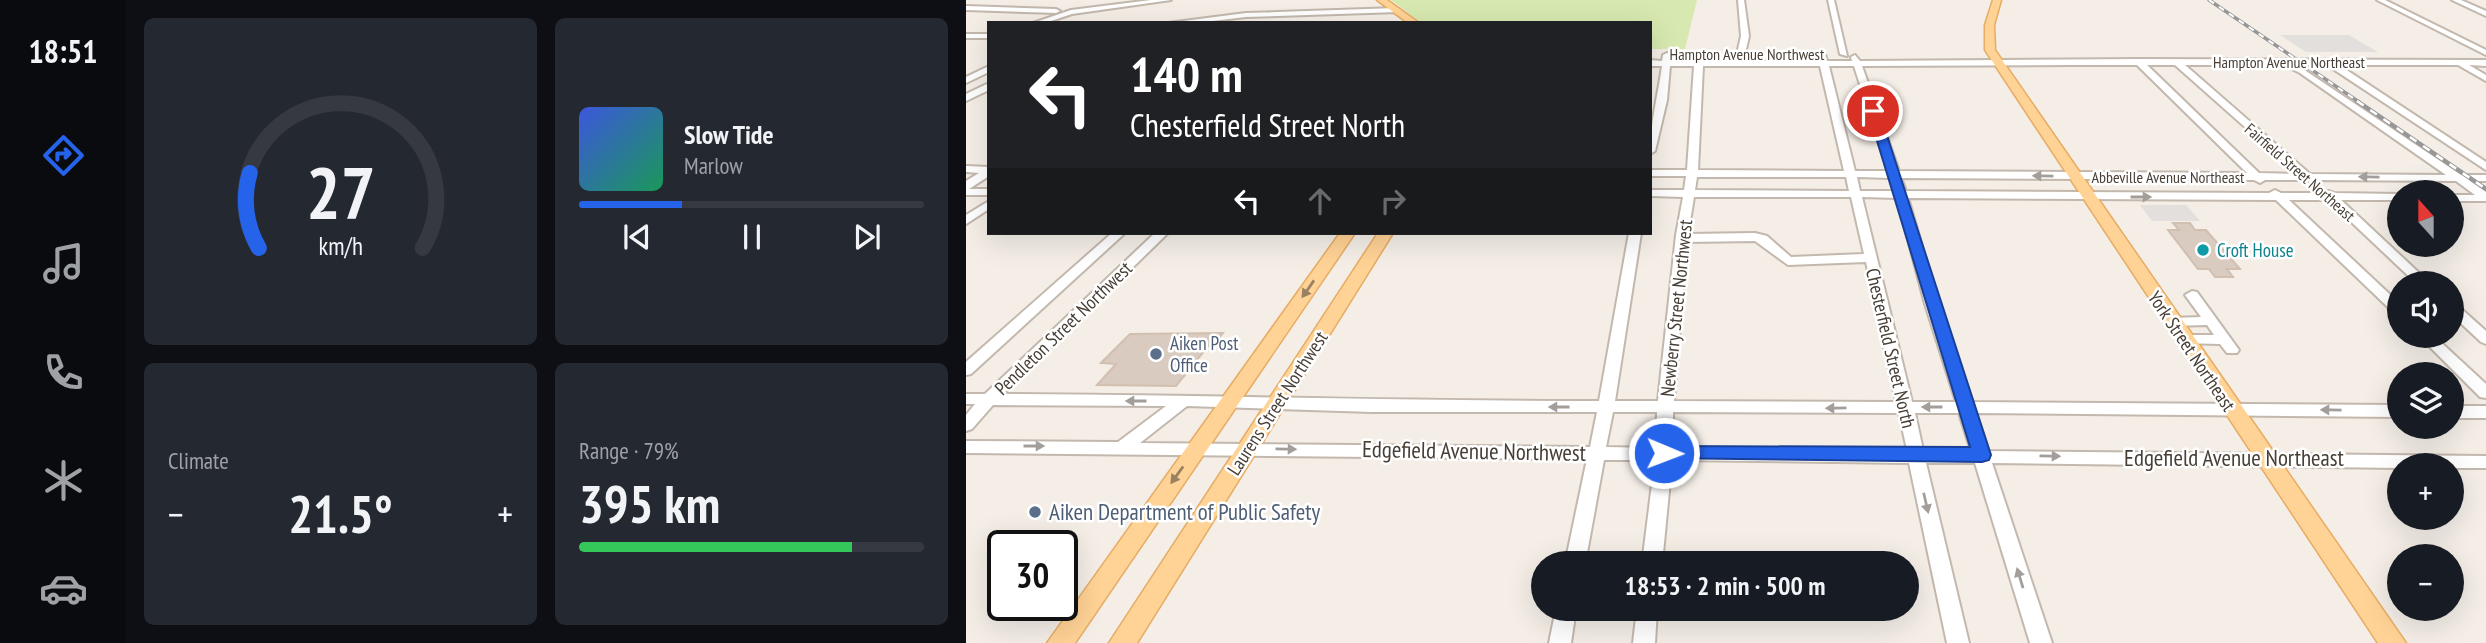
<!DOCTYPE html>
<html lang="en">
<head>
<meta charset="utf-8">
<style>
	body { margin:0; font-family:"PT Sans Narrow",sans-serif; background:#242831; color:#f1f3f6; height:100vh; display:flex; flex-direction:column; font-size:26px; white-space:nowrap }
	* { box-sizing:border-box; margin:0 }
	p { font-size:23px; color:#9ea1a6 }
	.icon { flex:none; width:38px; height:38px; fill:none; stroke:currentColor; stroke-width:2; stroke-linecap:round; stroke-linejoin:round }
	.map { position:relative; flex:1; overflow:hidden }
	.sheet { display:flex; flex-direction:column; gap:18px; padding:18px; background:#0d0f14; width:840px }
	.sheet>* { flex:none }
	.top-card { position:absolute; left:21px; top:21px; width:665px; height:214px; border-radius:0px; box-shadow:0 7px 28px #0002; background:#202124; color:#fff; overflow:hidden }
	.needle { width:46px; rotate:339deg }
	.tools { position:absolute; left:1421px; top:180px; display:grid; gap:14px }
	.tools a { display:grid; place-items:center; width:77px; height:77px; border-radius:50%; background:#171b24; box-shadow:0 7px 28px #0002; font-size:35px }
	.speed { position:absolute; left:21px; top:530px; display:flex; gap:14px; font-size:35px; font-weight:700; text-align:center }
	.speed>* { display:grid; place-content:center; width:91px; height:91px; border-radius:50%; background:#171b24; box-shadow:0 7px 28px #0002; line-height:1 }
	.speed .limit { border:4px solid #111; border-radius:10px; background:#fff; color:#111 }
	.pin { position:absolute; display:grid; place-items:center; width:60px; height:60px; color:#fff; margin:-30px; border:4px solid #fff; border-radius:50%; box-shadow:0 2px 7px #0007 }
	.me { position:absolute; width:77px; margin:-38px; rotate:91deg; stroke-linejoin:round; filter:drop-shadow(0 0 5px #0008) }
	.turn { display:flex; align-items:center; gap:24px; height:147px; padding:0 28px; font-size:32px }
	.turn .icon { width:91px; height:91px; stroke-width:2.5 }
	.turn b { display:block; font-size:49px; line-height:60px }
	.lanes { display:flex; align-items:center; height:66px; padding:0 28px; background:#0003; justify-content:center; gap:35px; direction:ltr }
	.lanes .off { opacity:.35 }
	.big { font-size:52px; font-weight:800; line-height:1.1 }
	.sheet .tile { flex:1; display:flex; flex-direction:column; justify-content:center; gap:10px; min-width:0; padding:0 24px; border-radius:10px; background:#242831 }
	.sheet .dial { align-items:center; gap:0 }
	.dial svg { height:182px; overflow:visible; fill:none; stroke:#363941; stroke-width:7; stroke-linecap:round; text-anchor:middle }
	.dial text { fill:#f1f3f6; stroke:none }
	.song { display:flex; align-items:center; gap:21px }
	.cover { width:84px; height:84px; border-radius:10px; background:linear-gradient(135deg,hsl(230 70% 55%),hsl(150 70% 35%)) }
	.played { height:7px; border-radius:4px; background:linear-gradient(90deg,#2563eb 30%,#363941 30%) }
	.keys { display:flex; justify-content:space-around; direction:ltr }
	.heat { display:flex; justify-content:space-between; align-items:center; font-size:38px; direction:ltr }
	.charge { height:10px; border-radius:5px; background:linear-gradient(90deg,#34c759 79%,#363941 0) }
	.sheet .tiles { flex:1; display:grid; gap:18px; grid-template-columns:repeat(2,1fr) }
	.trip { position:absolute; left:565px; top:551px; width:388px; height:70px; border-radius:35px; background:#171b24; box-shadow:0 7px 28px #0002; font-weight:800; line-height:70px; text-align:center }
	main { display:flex; flex:1; min-height:0 }
	.tabs { display:flex; flex-direction:column; width:126px; justify-content:space-around; align-items:center; background:#090b0e; color:#9ea1a6 }
	.tabs .icon { width:49px; height:49px }
	.tabs .current { color:#2563eb }
	.tabs b { font-size:32px; color:#f1f3f6 }
	.map>svg:first-child { display:block }
</style>
</head>
<body>
<main>
<nav class="tabs">
<b>18:51</b>
<svg class="icon current" aria-label="directions" viewBox="0 0 24 24"><path d="M12 3l9 9-9 9-9-9zM9 14v-3h6M13 9l2 2-2 2"/></svg>
<svg class="icon" aria-label="music" viewBox="0 0 24 24"><path d="M9 18V5l10-2v13"/><circle cx="6" cy="18" r="3"/><circle cx="16" cy="16" r="3"/></svg>
<svg class="icon" aria-label="phone" viewBox="0 0 24 24"><path d="M5 4h4l2 5-3 2q2 4 5 5l2-3 5 2v4C11 20 4 13 5 4z"/></svg>
<svg class="icon" aria-label="climate" viewBox="0 0 24 24"><path d="M12 3v18M4 7l16 10M4 17L20 7"/></svg>
<svg class="icon" aria-label="car" viewBox="0 0 24 24"><path d="M5 17H2v-5l4-1 3-4h7l3 4 3 1v5h-3M9 17h6M6 11h13"/><circle cx="7" cy="17" r="2"/><circle cx="17" cy="17" r="2"/></svg>
</nav>
<section class="sheet">
<div class="tiles">
<div class="tile dial"><svg viewBox="0 0 100 80">
<path d="M14 69A42 42 0 1 1 86 69"/>
<path d="M14 69A42 42 0 0 1 10 36" stroke="#2563eb"/>
<text x="50" y="56" font-size="32" font-weight="700">27</text>
<text x="50" y="72" font-size="11">km/h</text>
</svg></div>
<div class="tile">
<div class="song"><i class="cover"></i><div><b>Slow Tide</b><p>Marlow</p></div></div>
<div class="played"></div>
<div class="keys"><svg class="icon" aria-label="previous" viewBox="0 0 24 24"><path d="M18 5L8 12l10 7zM5 5v14"/></svg><svg class="icon" aria-label="pause" viewBox="0 0 24 24"><path d="M8 5v14M16 5v14"/></svg><svg class="icon" aria-label="next" viewBox="0 0 24 24"><path d="M6 5l10 7-10 7zM19 5v14"/></svg></div>
</div>
<div class="tile"><p>Climate</p>
<div class="heat"><a>−</a><b class="big">21.5°</b><a>+</a></div>
</div>
<div class="tile"><p>Range · 79%</p><b class="big">395 km</b><div class="charge"></div></div>
</div>
</section>
<div class="map">
<svg width="1520" height="643" viewBox="0 0 1520 643">
	<rect width="100%" height="100%" fill="#f4eee7"/>
	<polygon fill="#d7e9b0" points="425,0 731,0 719,49 684,49 684,23 456,23"/>
	<g fill="#e2dfdc">
		<polygon points="1314,35 1383,35 1412,52 1340,52"/>
		<polygon points="1174,205 1220,205 1234,221 1186,221"/>
	</g>
	<g fill="#d9cbc0" stroke="#d1bfb0" stroke-width="2">
		<polygon points="1207,223 1224,223 1229,230 1240,230 1274,269 1261,269 1267,277 1249,277 1243,269 1232,269 1202,230 1213,230"/>
		<polygon points="257,333 248,345 243,345 210,386 131,385 150,364 135,363 164,334"/>
	</g>
	<g fill="none" stroke-linecap="round" stroke-linejoin="round">
		<defs>
			<g id="minor">
				<polygon points="185,0 205,0 106,14 79,23 67,23 105,10"/>
				<polygon points="772,0 778,0 783,36 779,54 775,56 771,54 775,36"/>
				<polygon points="862,0 868,0 881,56 874,54"/>
				<polygon points="1411,0 1419,0 1520,50 1520,55"/>
				<polygon points="1486,0 1495,0 1520,11 1520,16"/>
				<polygon points="0,6 90,9 94,11 90,13 0,10"/>
				<polygon points="430,8 433,12 280,17 229,23 202,23 280,13"/>
				<rect x="0" y="34" width="23" height="4"/>
				<path d="M701,53L705,55V61H729L730,55H733L737,57V61H853L852,56L856,54H859L861,61H886L885,57L889,55L894,61L1172,59L1520,60V66L1503,65L1520,75V81L1492,65H1373L1520,162V170L1361,65H1331L1495,175H1520V181H1504L1520,192V201H1486V195H1509L1490,181L1349,180L1344,182L1339,180H1299L1294,183L1288,180L935,178L940,191L1303,193L1309,190L1315,193H1357L1362,191L1368,193L1433,194V200H1375L1465,284H1451L1362,200H1323L1433,303V314L1428,313L1310,200L942,198L973,304L1005,402L1433,405V417L1009,413L1022,451L1520,456V468H1486V466H1433V468L1026,463L1086,643H1064L1009,463H960L1003,643H981L943,463L706,460L696,564H676L689,460H638L619,564H599L621,459L0,453V441L152,442L200,406L27,405L6,429L0,431V415L9,404H0V394H19L189,233H202L37,394C235,395 434,401 633,401L663,233H675L649,401H692L710,235L717,197L684,196V190H718L720,176H684V170H721L728,66H704L701,100L689,151L684,154C684,124 692,95 696,66H684V60L696,61L697,55ZM1102,65H1171L1281,173L933,171L896,66ZM1181,65H1209L1332,174L1293,173ZM1219,65H1318L1334,73L1480,175L1344,174ZM737,66H854L878,171L732,170ZM863,66H888L922,171H889ZM731,177H880L883,191L729,190ZM891,177L924,178L928,191H894ZM728,197H885L898,254L825,257L801,236L789,233L722,234ZM896,197L931,198L959,304L990,402H946ZM789,241L822,265L900,262L930,402L708,401L721,242ZM221,406L406,412H631L624,447L174,443ZM647,412H691L690,448L640,447ZM707,412L933,413L941,450L707,448ZM949,413H993L1005,451L957,450Z"/>
				<polygon points="23,66 23,72 0,83 0,77"/>
				<polygon points="23,83 23,90 0,101 0,94"/>
				<polygon points="0,166 23,167 23,176 3,189 23,189 23,195 0,195 0,181 13,173 0,172"/>
				<polygon points="23,201 23,209 0,224 0,215"/>
				<polygon points="146,233 159,233 5,374 0,375 0,362"/>
				<polygon points="1226,291 1231,292 1273,350 1271,353 1261,353 1254,344 1213,343 1211,340 1218,335 1248,335 1241,325 1206,326 1199,322 1206,318 1235,317 1219,295"/>
				<polygon points="1486,304 1491,305 1520,331 1520,344 1515,342 1486,315"/>
				<polygon points="1453,336 1468,336 1520,384 1520,398 1514,397"/>
				<rect x="1486" y="406" width="34" height="12"/>
				<polygon points="590,609 610,609 605,643 583,643"/>
				<polygon points="671,609 691,609 689,643 667,643"/>
			</g>
			<g id="major">
				<polygon points="411,0 421,0 453,23 442,23"/>
				<polygon points="1027,0 1035,0 1028,25 1029,50 1440,643 1412,643 1019,50 1019,25"/>
				<polygon points="374,233 389,233 109,643 81,643"/>
				<polygon points="412,233 427,233 171,643 143,643"/>
			</g>
		</defs>
		<use href="#minor" stroke="#c3b8ad" stroke-width="4"/>
		<use href="#major" stroke="#e6ac64" stroke-width="3"/>
		<use href="#minor" fill="#fff" fill-rule="evenodd"/>
		<use href="#major" fill="#ffd295" fill-rule="evenodd"/>
		<defs>
			<polyline id="rail-far1" points="1243,0 1393,102"/>
			<polyline id="rail" points="1391,101 1520,189"/>
		</defs>
		<use href="#rail-far1" stroke="#979797" stroke-width="3.5"/>
		<use href="#rail" stroke="#979797" stroke-width="4.5"/>
		<use href="#rail-far1" stroke="#fff" stroke-width="2" stroke-dasharray="6" stroke-linecap="butt"/>
		<use href="#rail" stroke="#fff" stroke-width="2.5" stroke-dasharray="8" stroke-linecap="butt"/>
	</g>
	<defs><path id="oneway-solid" d="M-6-.8H1V-3.2L6.5 0L1 3.2V.8H-6Z" transform="scale(1.75)"/></defs>
	<g fill="#a39e9a">
		<use href="#oneway-solid" transform="translate(1077 176) rotate(-179)"/>
		<use href="#oneway-solid" transform="translate(1403 177) rotate(-179)"/>
		<use href="#oneway-solid" transform="translate(1175 197)"/>
		<use href="#oneway-solid" transform="translate(170 401) rotate(-180)"/>
		<use href="#oneway-solid" transform="translate(593 407) rotate(180)"/>
		<use href="#oneway-solid" transform="translate(966 407) rotate(-180)"/>
		<use href="#oneway-solid" transform="translate(870 408) rotate(179)"/>
		<use href="#oneway-solid" transform="translate(1365 410) rotate(-179)"/>
		<use href="#oneway-solid" transform="translate(68 446)"/>
		<use href="#oneway-solid" transform="translate(320 449) rotate(1)"/>
		<use href="#oneway-solid" transform="translate(1084 456) rotate(1)"/>
		<use href="#oneway-solid" transform="translate(960 503) rotate(77)"/>
		<use href="#oneway-solid" transform="translate(1054 578) rotate(-107)"/>
	</g>
	<g fill="#9a8161">
		<use href="#oneway-solid" transform="translate(342 289) rotate(125)"/>
		<use href="#oneway-solid" transform="translate(211 475) rotate(126)"/>
	</g>
	<polygon fill="#2563eb" stroke="#184099" stroke-width="2" points="904,109 913,111 1025,455 1023,460 1016,462 691,458 688,453 691,448 698,446 1004,447 902,111"/>
	<circle fill="#0f9aa8" stroke="#fff" stroke-width="2.5" cx="1237" cy="250" r="7"/>
	<g fill="#5c6f8a" stroke="#fff" stroke-width="2.5">
		<circle cx="190" cy="354" r="7"/>
		<circle cx="69" cy="512" r="7"/>
	</g>
	<g text-anchor="middle" stroke-width="5" stroke-linejoin="round" paint-order="stroke">
		<g font-size="16" fill="#473e36" stroke="#fff">
			<text x="781" y="60">Hampton Avenue Northwest</text>
			<text x="1323" y="68">Hampton Avenue Northeast</text>
			<text transform="translate(1334 172) rotate(41)" y="6">Fairfield Street Northeast</text>
			<text x="1202" y="183">Abbeville Avenue Northeast</text>
		</g>
		<g font-size="19" fill="#0d838f" stroke="#fff" text-anchor="start">
			<text x="1251" y="257">Croft House</text>
		</g>
		<g font-size="19" fill="#473e36" stroke="#fff">
			<text transform="translate(710 308) rotate(-84)" y="7">Newberry Street Northwest</text>
			<text transform="translate(97 328) rotate(-44)" y="7">Pendleton Street Northwest</text>
			<text transform="translate(925 348) rotate(77)" y="7">Chesterfield Street North</text>
			<text transform="translate(1226 351) rotate(56)" y="7">York Street Northeast</text>
			<text transform="translate(311 403) rotate(-57)" y="7">Laurens Street Northwest</text>
		</g>
		<g font-size="19" fill="#4e5e75" stroke="#fff" text-anchor="start">
			<text x="204" y="350">Aiken Post<tspan x="204" dy="22">Office</tspan></text>
		</g>
		<g font-size="23" fill="#473e36" stroke="#fff">
			<text transform="translate(508 451) rotate(1)" y="8">Edgefield Avenue Northwest</text>
			<text x="1268" y="466">Edgefield Avenue Northeast</text>
		</g>
		<g font-size="23" fill="#4e5e75" stroke="#fff" text-anchor="start">
			<text x="83" y="520">Aiken Department of Public Safety</text>
		</g>
	</g>
</svg>
<div class="tools">
<a><svg class="needle" viewBox="-14 -14 28 28"><path d="M0-13l5 13h-10z" fill="#e53935"/><path d="M0 13l5-13h-10z" fill="#9ea1a6"/></svg></a>
<a><svg class="icon" aria-label="sound" viewBox="0 0 24 24"><path d="M4 9h4l5-4v14l-5-4H4zM17 9q2 3 0 6"/></svg></a>
<a><svg class="icon" aria-label="layers" viewBox="0 0 24 24"><path d="M12 4l9 5-9 5-9-5zM3 14l9 5 9-5"/></svg></a>
<a>+</a>
<a>−</a>
</div>
<div class="speed"><div class="limit">30</div></div>
<div class="pin" style="left:907px;top:111px;background:#d93025"><svg class="icon" aria-label="arrive" viewBox="0 0 24 24"><path d="M6 21V4h12l-3 4 3 4H6"/></svg></div>
<svg class="me" style="left:698px;top:453px" viewBox="-20 -20 40 40"><circle r="17" fill="#2563eb" stroke="#fff" stroke-width="3"/><path d="M0-11L8 9 0 5-8 9z" fill="#fff"/></svg>
<div class="trip">18:53 · 2 min · 500 m</div>
<div class="top-card">
<div class="turn"><svg class="icon" aria-label="left" viewBox="0 0 24 24"><path d="M17 20v-9H6M10 6l-5 5 5 5"/></svg><div><b>140 m</b>Chesterfield Street North</div></div>
<div class="lanes"><svg class="icon" aria-label="left" viewBox="0 0 24 24"><path d="M17 20v-9H6M10 6l-5 5 5 5"/></svg><svg class="icon off" aria-label="ahead" viewBox="0 0 24 24"><path d="M12 20V5M6 11l6-6 6 6"/></svg><svg class="icon off" aria-label="right" viewBox="0 0 24 24"><path d="M7 20v-9h11M14 6l5 5-5 5"/></svg></div>
</div>
</div>
</main>
</body>
</html>
